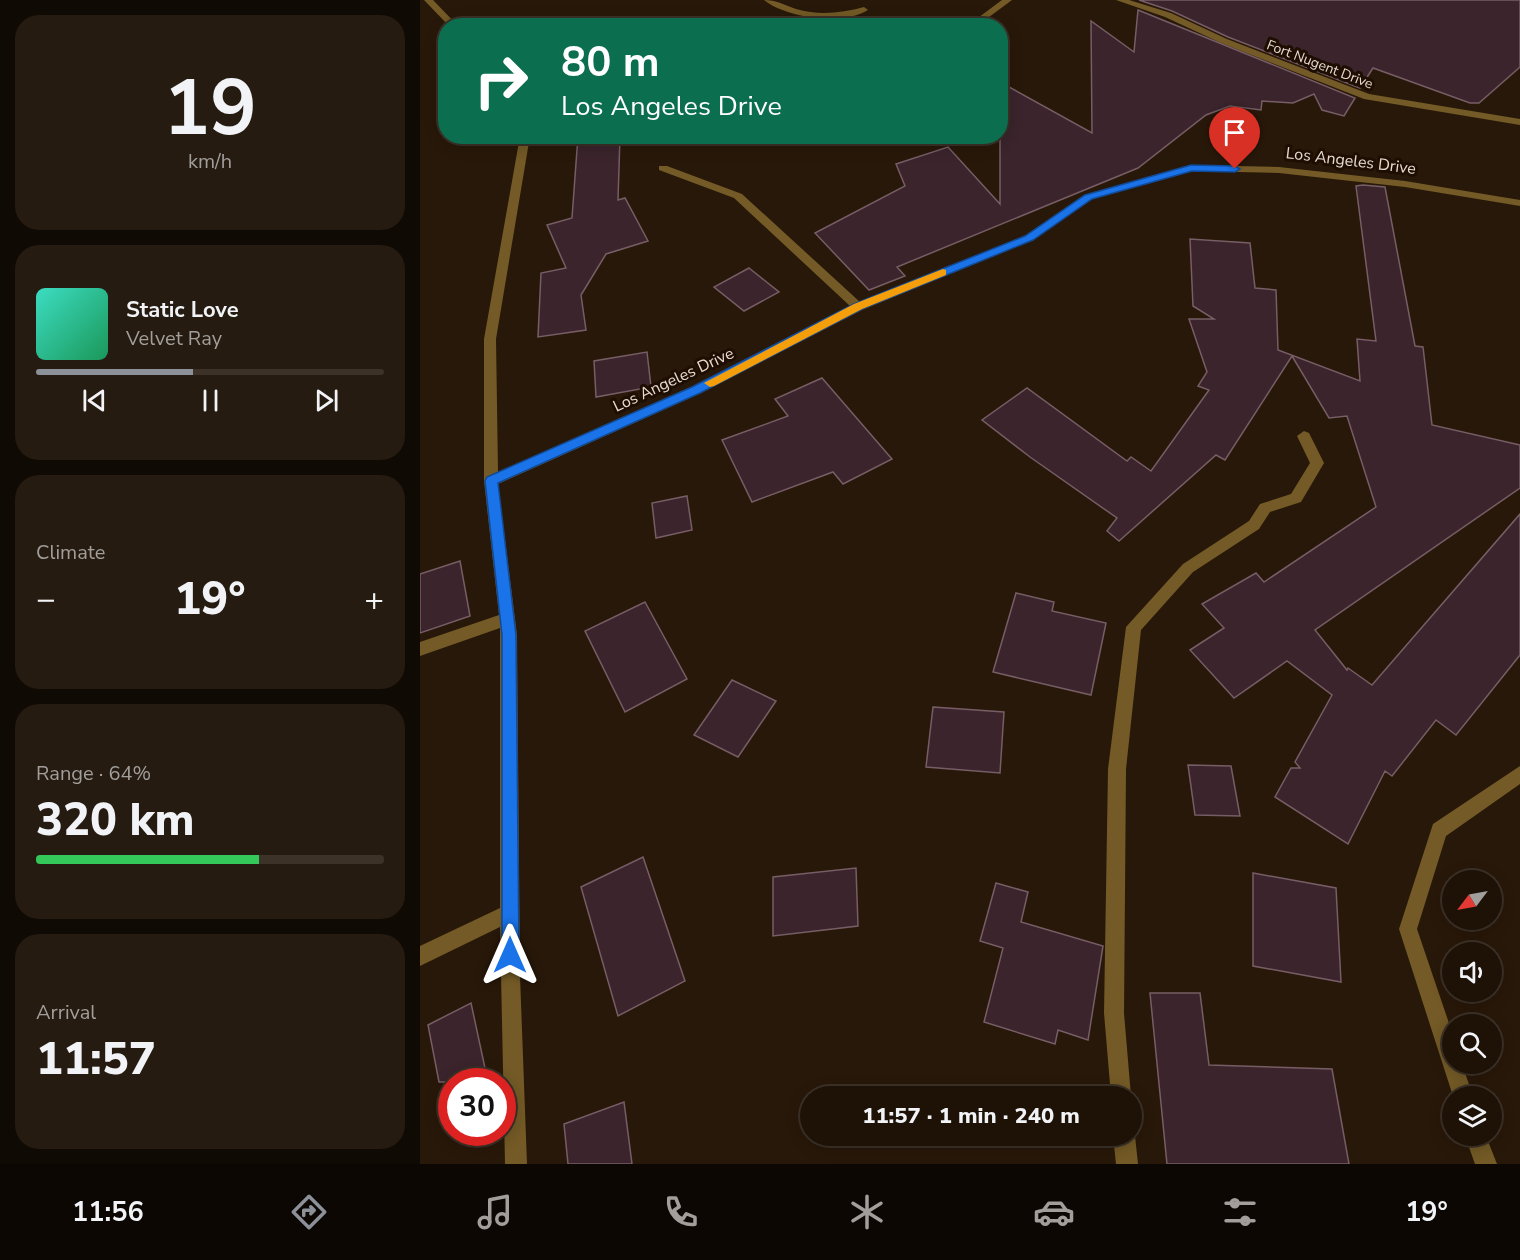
<!DOCTYPE html>
<html lang="en">
<head>
<meta charset="utf-8">
<style>
	body { margin:0; font-family:"Nunito Sans",sans-serif; background:#261b11; color:#f1f3f6; height:100vh; display:flex; flex-direction:column; font-size:22px; white-space:nowrap }
	* { box-sizing:border-box; margin:0 }
	p { font-size:20px; color:#a19e9b }
	.icon { flex:none; width:33px; height:33px; fill:none; stroke:currentColor; stroke-width:2; stroke-linecap:round; stroke-linejoin:round }
	.map { position:relative; flex:1; overflow:hidden }
	.details { display:flex; flex-direction:column; gap:15px; padding:15px; background:#100a04; width:420px }
	.details>* { flex:none }
	.banner { position:absolute; left:18px; top:18px; width:570px; height:126px; border-radius:24px; box-shadow:0 3px 15px #0003,0 0 0 2px #3c3228; background:#0b6e4f; color:#fff; overflow:hidden }
	.needle { width:39px; rotate:238deg }
	.controls { position:absolute; left:1022px; top:870px; display:grid; gap:12px }
	.controls a { display:grid; place-items:center; width:60px; height:60px; border-radius:50%; background:#1e1207; box-shadow:0 3px 15px #0003,0 0 0 2px #3c3228; font-size:30px }
	.speed { position:absolute; left:18px; top:1068px; display:flex; gap:12px; font-size:30px; font-weight:700; text-align:center }
	.speed>* { display:grid; place-content:center; width:78px; height:78px; border-radius:50%; background:#1e1207; box-shadow:0 3px 15px #0003,0 0 0 2px #3c3228; line-height:1 }
	.speed .limit { border:9px solid #d22; background:#fff; color:#111 }
	.pin { position:absolute; display:grid; place-items:center; width:51px; height:51px; color:#fff; margin:-62px -26px; border-radius:50% 50% 50% 0; rotate:-45deg; box-shadow:0 0 6px #0007 }
	.pin .icon { rotate:45deg }
	.me { position:absolute; width:66px; margin:-33px; rotate:0deg; stroke-linejoin:round; filter:drop-shadow(0 0 4px #0008) }
	.turn { display:flex; align-items:center; gap:21px; height:126px; padding:0 24px; font-size:27px }
	.turn .icon { width:78px; height:78px; stroke-width:2.5 }
	.turn b { display:block; font-size:42px; line-height:51px }
	.big { font-size:45px; font-weight:800; line-height:1.1 }
	.details .tile { flex:1; display:flex; flex-direction:column; justify-content:center; gap:9px; min-width:0; padding:0 21px; border-radius:24px; background:#261b11 }
	.details .dial { align-items:center; gap:0 }
	.dial b { font-size:78px; line-height:1 }
	.song { display:flex; align-items:center; gap:18px }
	.cover { width:72px; height:72px; border-radius:9px; background:linear-gradient(135deg,hsl(170 70% 55%),hsl(150 70% 35%)) }
	.played { height:6px; border-radius:3px; background:linear-gradient(90deg,#8c9099 45%,#3c3228 45%) }
	.keys { display:flex; justify-content:space-around; direction:ltr }
	.heat { display:flex; justify-content:space-between; align-items:center; font-size:33px; direction:ltr }
	.charge { height:9px; border-radius:4px; background:linear-gradient(90deg,#34c759 64%,#3c3228 0) }
	.trip { position:absolute; left:380px; top:1086px; width:342px; height:60px; border-radius:30px; background:#1e1207; box-shadow:0 3px 15px #0003,0 0 0 2px #3c3228; font-weight:800; line-height:60px; text-align:center }
	.dock { display:flex; height:96px; justify-content:space-around; align-items:center; background:#0c0703; color:#a19e9b }
	.dock .icon { width:42px; height:42px }
	.dock .selected { color:#8c9099 }
	.dock b { font-size:27px; color:#f1f3f6 }
	main { display:flex; flex:1; min-height:0 }
	.map>svg:first-child { display:block }
</style>
</head>
<body>
<main>
<section class="details">
<div class="tile dial"><b>19</b><p>km/h</p></div>
<div class="tile">
<div class="song"><i class="cover"></i><div><b>Static Love</b><p>Velvet Ray</p></div></div>
<div class="played"></div>
<div class="keys"><svg class="icon" aria-label="previous" viewBox="0 0 24 24"><path d="M18 5L8 12l10 7zM5 5v14"/></svg><svg class="icon" aria-label="pause" viewBox="0 0 24 24"><path d="M8 5v14M16 5v14"/></svg><svg class="icon" aria-label="next" viewBox="0 0 24 24"><path d="M6 5l10 7-10 7zM19 5v14"/></svg></div>
</div>
<div class="tile"><p>Climate</p>
<div class="heat"><a>−</a><b class="big">19°</b><a>+</a></div>
</div>
<div class="tile"><p>Range · 64%</p><b class="big">320 km</b><div class="charge"></div></div>
<div class="tile"><p>Arrival</p><b class="big">11:57</b></div>
</section>
<div class="map">
<svg width="1100" height="1164" viewBox="0 0 1100 1164">
	<rect width="100%" height="100%" fill="#281809"/>
	<g fill="#3b242c" stroke="#775d65" stroke-width="1.5">
		<polygon points="719,0 1100,0 1100,67 1059,103 1050,103 953,68 940,88 808,37 752,11"/>
		<polygon points="718,10 935,98 924,116 902,110 894,94 873,103 842,101 841,110 810,106 786,115 718,168 477,267 485,276 449,290 395,233 485,186 476,164 528,147 580,204 580,82 672,133 671,21 714,52"/>
		<polygon points="158,136 200,136 198,200 205,198 228,241 186,254 161,295 166,330 118,337 121,273 146,268 127,225 152,218"/>
		<polygon points="943,185 965,187 995,346 1003,347 1012,425 1100,445 1100,488 895,630 927,670 928,668 952,685 1100,514 1100,655 1036,735 1016,720 972,776 965,771 928,844 855,797 871,768 880,768 875,762 912,695 867,661 814,698 770,650 804,628 782,604 836,573 844,582 956,507 927,416 909,418 872,356 805,460 796,455 699,541 687,531 697,518 610,457 562,420 607,388 707,461 711,457 731,471 789,390 778,386 787,372 769,319 794,319 773,306 770,239 830,243 835,288 856,290 858,350 940,381 937,339 956,341 936,186"/>
		<polygon points="329,268 359,292 324,311 294,287"/>
		<polygon points="227,352 231,387 176,397 174,361"/>
		<polygon points="402,378 472,459 423,484 413,472 332,502 302,440 368,416 355,399"/>
		<polygon points="267,496 272,530 236,538 232,503"/>
		<polygon points="40,561 50,616 0,633 0,574"/>
		<polygon points="596,593 634,602 632,611 686,623 671,695 573,672"/>
		<polygon points="225,602 267,679 205,712 165,631"/>
		<polygon points="312,680 356,701 318,757 274,735"/>
		<polygon points="513,707 584,712 580,773 506,767"/>
		<polygon points="768,765 811,766 820,816 775,815"/>
		<polygon points="223,857 265,981 198,1016 161,887"/>
		<polygon points="436,868 438,926 353,936 353,877"/>
		<polygon points="833,873 916,888 921,982 833,966"/>
		<polygon points="576,883 608,892 601,922 683,946 668,1040 638,1030 635,1044 564,1022 583,948 560,941"/>
		<polygon points="730,993 780,993 789,1065 912,1069 929,1164 747,1164"/>
		<polygon points="51,1003 68,1082 19,1082 8,1025"/>
		<polygon points="204,1102 212,1164 148,1164 144,1124"/>
	</g>
	<g fill="none" stroke-linecap="round" stroke-linejoin="round">
		<path fill="#735a26" fill-rule="evenodd" d="M344,0C356,0 365,5 376,9C399,16 422,13 444,7L448,10C424,26 366,18 344,0Z"/>
		<g fill="#735a26" fill-rule="evenodd">
			<polygon points="4,0 13,0 38,26 29,26"/>
			<polygon points="582,0 592,0 557,26 547,26"/>
			<polygon points="696,0 709,0 751,13 807,39 949,94 1100,119 1100,125 944,99 801,43 745,17"/>
			<polygon points="100,136 110,136 76,339 78,472 271,387 430,306 314,198 239,170 239,166 247,166 322,194 440,302 605,236 664,195 771,165 859,167 985,181 1100,200 1100,206 985,187 859,173 771,171 672,199 613,240 442,310 281,393 78,484 97,635 100,976 107,1164 85,1164 80,927 0,966 0,946 80,908 80,628 0,656 0,642 79,615 64,481 64,339"/>
			<polygon points="884,431 889,433 904,463 881,502 850,512 839,529 773,572 721,630 706,769 704,1013 711,1096 691,1096 684,1013 688,769 706,627 763,564 829,521 840,504 871,494 890,463 877,436"/>
			<polygon points="1100,766 1100,784 1026,836 997,929 1032,1032 1032,1064 1042,1064 1053,1096 1033,1096 979,929 1013,824"/>
			<polygon points="711,1128 715,1136 718,1164 696,1164 693,1136 711,1136"/>
			<polygon points="1045,1136 1066,1136 1077,1164 1055,1164"/>
		</g>
	</g>
	<polygon fill="#1a73e8" stroke="#114b97" stroke-width="1.5" points="771,165 815,166 820,169 815,172 772,171 672,199 613,240 442,309 280,393 78,483 96,635 99,955 96,961 90,964 84,961 82,955 82,635 65,481 67,477 272,387 434,304 605,236 665,195"/>
	<polygon fill="#f59e0b" points="523,269 526,270 526,275 442,309 294,386 290,387 284,383 434,304"/>
	<g text-anchor="middle" stroke-width="6" stroke-linejoin="round" paint-order="stroke">
		<g font-size="14" fill="#e6dad1" stroke="#1e0e02">
			<text transform="translate(900 64) rotate(21)" y="5">Fort Nugent Drive</text>
		</g>
		<g font-size="16" fill="#e6dad1" stroke="#1e0e02">
			<text transform="translate(931 160) rotate(7)" y="6">Los Angeles Drive</text>
			<text transform="translate(253 379) rotate(-25)" y="6">Los Angeles Drive</text>
		</g>
	</g>
</svg>
<div class="controls">
<a><svg class="needle" viewBox="-14 -14 28 28"><path d="M0-13l5 13h-10z" fill="#e53935"/><path d="M0 13l5-13h-10z" fill="#a19e9b"/></svg></a>
<a><svg class="icon" aria-label="sound" viewBox="0 0 24 24"><path d="M4 9h4l5-4v14l-5-4H4zM17 9q2 3 0 6"/></svg></a>
<a><svg class="icon" aria-label="search" viewBox="0 0 24 24"><circle cx="10" cy="10" r="6"/><path d="M15 15l6 6"/></svg></a>
<a><svg class="icon" aria-label="layers" viewBox="0 0 24 24"><path d="M12 4l9 5-9 5-9-5zM3 14l9 5 9-5"/></svg></a>
</div>
<div class="speed"><div class="limit">30</div></div>
<div class="pin" style="left:815px;top:169px;background:#d93025"><svg class="icon" aria-label="arrive" viewBox="0 0 24 24"><path d="M6 21V4h12l-3 4 3 4H6"/></svg></div>
<svg class="me" style="left:90px;top:955px" viewBox="-20 -20 40 40"><path d="M0-17L14 15 0 8-14 15z" fill="#1a73e8" stroke="#fff" stroke-width="4"/></svg>
<div class="trip">11:57 · 1 min · 240 m</div>
<div class="banner">
<div class="turn"><svg class="icon" aria-label="right" viewBox="0 0 24 24"><path d="M7 20v-9h11M14 6l5 5-5 5"/></svg><div><b>80 m</b>Los Angeles Drive</div></div>
</div>
</div>
</main>
<nav class="dock">
<b>11:56</b>
<svg class="icon selected" aria-label="directions" viewBox="0 0 24 24"><path d="M12 3l9 9-9 9-9-9zM9 14v-3h6M13 9l2 2-2 2"/></svg>
<svg class="icon" aria-label="music" viewBox="0 0 24 24"><path d="M9 18V5l10-2v13"/><circle cx="6" cy="18" r="3"/><circle cx="16" cy="16" r="3"/></svg>
<svg class="icon" aria-label="phone" viewBox="0 0 24 24"><path d="M5 4h4l2 5-3 2q2 4 5 5l2-3 5 2v4C11 20 4 13 5 4z"/></svg>
<svg class="icon" aria-label="climate" viewBox="0 0 24 24"><path d="M12 3v18M4 7l16 10M4 17L20 7"/></svg>
<svg class="icon" aria-label="car" viewBox="0 0 24 24"><path d="M5 17H2v-5l4-1 3-4h7l3 4 3 1v5h-3M9 17h6M6 11h13"/><circle cx="7" cy="17" r="2"/><circle cx="17" cy="17" r="2"/></svg>
<svg class="icon" aria-label="filters" viewBox="0 0 24 24"><path d="M4 7h16M4 17h16"/><circle cx="9" cy="7" r="2"/><circle cx="15" cy="17" r="2"/></svg>
<b>19°</b>
</nav>
</body>
</html>
